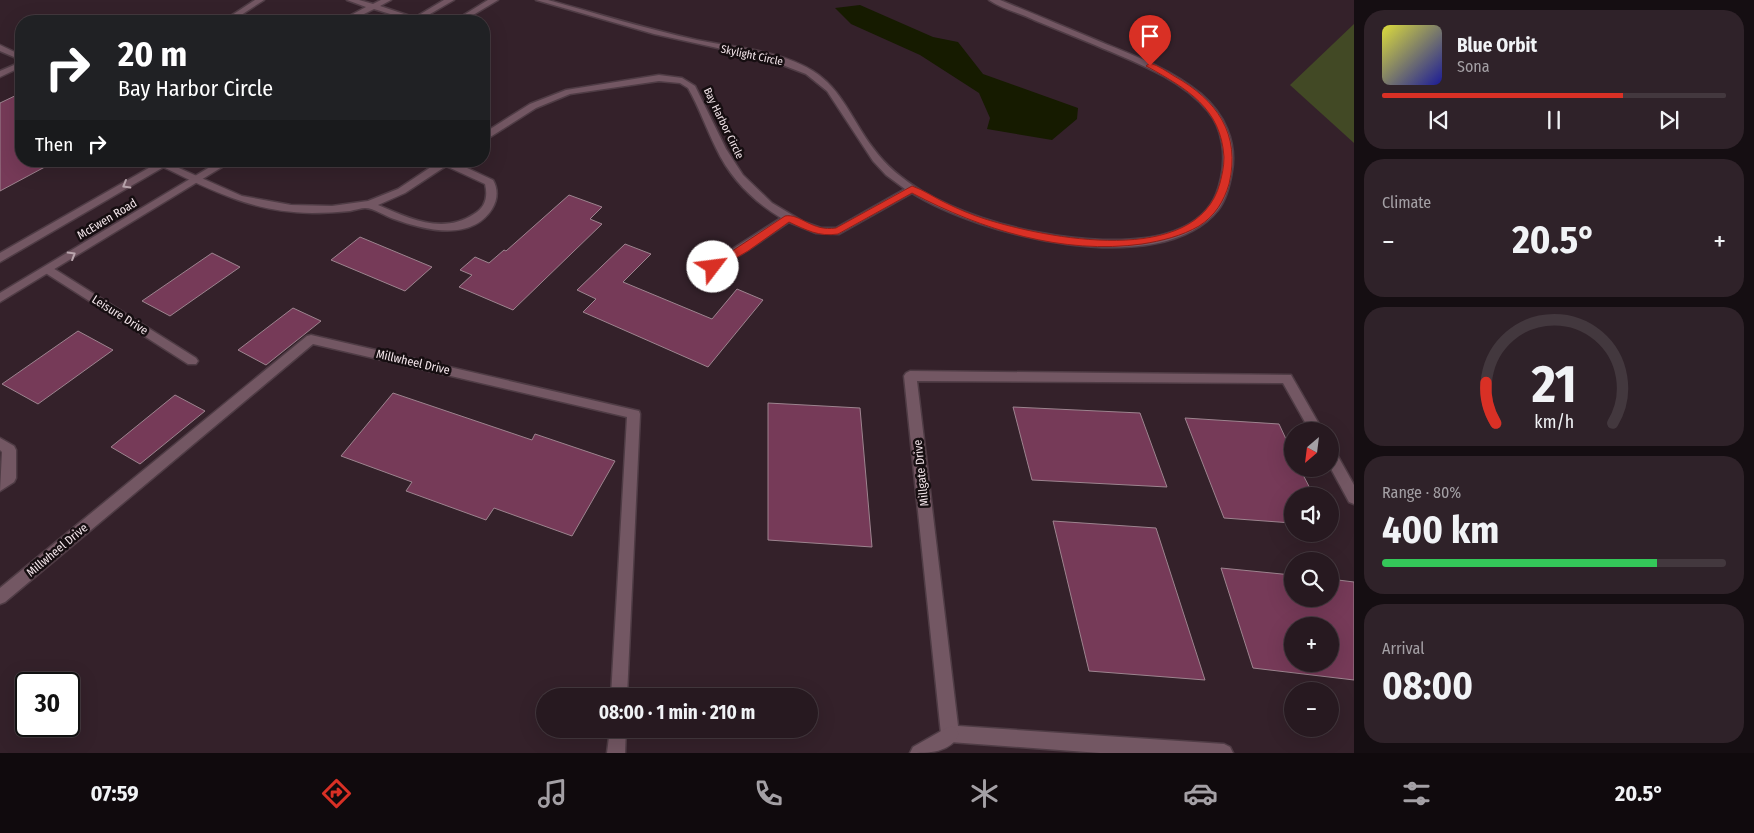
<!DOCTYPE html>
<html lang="en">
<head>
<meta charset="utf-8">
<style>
	body { margin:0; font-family:"Fira Sans Condensed",sans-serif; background:#2f2229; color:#f1f3f6; height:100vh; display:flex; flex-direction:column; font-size:19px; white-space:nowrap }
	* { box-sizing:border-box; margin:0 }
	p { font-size:16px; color:#a4a0a5 }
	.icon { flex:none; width:28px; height:28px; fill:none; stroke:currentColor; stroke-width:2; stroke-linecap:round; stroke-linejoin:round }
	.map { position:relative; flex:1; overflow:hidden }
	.drawer { display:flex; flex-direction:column; gap:10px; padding:10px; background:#150e12; width:400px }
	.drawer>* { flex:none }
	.guide { position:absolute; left:15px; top:15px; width:475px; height:152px; border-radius:20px; box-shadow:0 5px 20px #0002,0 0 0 1px #43383e; background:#202124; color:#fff; overflow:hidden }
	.needle { width:32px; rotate:208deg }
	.buttons { position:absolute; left:1284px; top:422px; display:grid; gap:10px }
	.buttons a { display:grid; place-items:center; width:55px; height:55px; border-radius:50%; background:#271920; box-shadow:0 5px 20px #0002,0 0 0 1px #43383e; font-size:25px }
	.speed { position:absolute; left:15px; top:672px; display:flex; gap:10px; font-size:25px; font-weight:700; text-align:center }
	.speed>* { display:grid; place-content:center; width:65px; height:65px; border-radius:50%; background:#271920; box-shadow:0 5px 20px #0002,0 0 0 1px #43383e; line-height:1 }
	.speed .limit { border:2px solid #111; border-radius:8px; background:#fff; color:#111 }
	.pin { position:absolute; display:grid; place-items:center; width:42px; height:42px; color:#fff; margin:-51px -21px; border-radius:50% 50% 50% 0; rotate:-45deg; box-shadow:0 0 5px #0007 }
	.pin .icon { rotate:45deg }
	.me { position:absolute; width:55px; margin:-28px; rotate:60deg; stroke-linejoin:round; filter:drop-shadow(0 0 4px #0008) }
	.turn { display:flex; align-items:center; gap:18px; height:105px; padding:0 20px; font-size:22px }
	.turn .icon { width:65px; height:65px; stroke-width:2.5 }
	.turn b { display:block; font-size:35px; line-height:42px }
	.then { display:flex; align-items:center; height:48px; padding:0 20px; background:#0003; gap:10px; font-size:19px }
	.big { font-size:38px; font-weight:700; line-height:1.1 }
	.drawer .card { flex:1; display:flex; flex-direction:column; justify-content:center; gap:8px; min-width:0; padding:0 18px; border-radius:20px; background:#2f2229 }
	.drawer .dial { align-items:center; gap:0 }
	.dial svg { height:130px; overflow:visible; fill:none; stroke:#43383e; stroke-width:7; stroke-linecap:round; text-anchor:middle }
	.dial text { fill:#f1f3f6; stroke:none }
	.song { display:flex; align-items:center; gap:15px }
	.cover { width:60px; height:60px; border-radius:8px; background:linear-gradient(135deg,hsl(60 70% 55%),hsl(240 70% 35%)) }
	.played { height:5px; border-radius:2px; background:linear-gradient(90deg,#d93025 70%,#43383e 70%) }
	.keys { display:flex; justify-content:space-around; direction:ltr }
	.heat { display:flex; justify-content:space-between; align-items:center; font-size:28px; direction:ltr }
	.charge { height:8px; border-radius:4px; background:linear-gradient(90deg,#34c759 80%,#43383e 0) }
	.trip { position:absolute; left:536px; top:688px; width:282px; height:50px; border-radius:25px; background:#271920; box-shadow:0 5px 20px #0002,0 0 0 1px #43383e; font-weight:700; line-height:50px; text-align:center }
	.tab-bar { display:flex; height:80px; justify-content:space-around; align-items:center; background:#100a0d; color:#a4a0a5 }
	.tab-bar .icon { width:35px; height:35px }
	.tab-bar .on { color:#d93025 }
	.tab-bar b { font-size:22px; color:#f1f3f6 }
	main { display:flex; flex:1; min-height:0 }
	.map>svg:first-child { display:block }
</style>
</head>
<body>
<main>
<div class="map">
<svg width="1354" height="753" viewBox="0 0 1354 753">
	<rect width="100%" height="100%" fill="#34212a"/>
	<polygon fill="#424925" points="1354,24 1354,143 1290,85"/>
	<polygon fill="#161b00" points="860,5 933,37 958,42 983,74 1078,108 1077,119 1052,140 987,129 990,118 979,93 920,55 851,24 835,8"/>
	<g fill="#763a58" stroke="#9d848f" fill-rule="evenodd">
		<polygon points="21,93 21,161 56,161 0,191 0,103"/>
		<polygon points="569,195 602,207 590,219 602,224 513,310 459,287 472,275 460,270 475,257 489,263 504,250 506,251"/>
		<polygon points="360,237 432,267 405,291 331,260"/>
		<polygon points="625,244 651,254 623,282 712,319 737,289 763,300 708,367 583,312 596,299 577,290"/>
		<polygon points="212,253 240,267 170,316 142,301"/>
		<polygon points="293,308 321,321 266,365 238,350"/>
		<polygon points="78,331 113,350 38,404 2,384"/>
		<polygon points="393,393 532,440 535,434 615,461 572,536 494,508 486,520 406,491 412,482 341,456"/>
		<polygon points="175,395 205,411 140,464 111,447"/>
		<polygon points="768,403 860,408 872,547 768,540"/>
		<polygon points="1013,407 1140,413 1167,487 1032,480"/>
		<polygon points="1185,418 1279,424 1292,452 1292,469 1300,469 1314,496 1292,496 1292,523 1224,518"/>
		<polygon points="1053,521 1156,528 1205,680 1089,671"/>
		<path d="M1221,568L1292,575V599H1330V579L1354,582V680L1253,668ZM1292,626H1330V664H1292Z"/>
	</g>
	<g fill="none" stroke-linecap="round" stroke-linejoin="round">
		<defs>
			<g id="service">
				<polygon points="255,0 264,0 232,21 223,21"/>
				<polygon points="347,0 359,0 373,4 381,0 391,0 380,6 425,21 413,21 374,9 350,21 340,21 366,7"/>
				<polygon points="0,45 21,55 21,60 0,51"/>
				<polygon points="21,62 21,67 0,77 0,71"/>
				<polygon points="910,371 1291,375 1323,431 1310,431 1283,383 917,381 958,726 1224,744 1230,747 1233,753 1100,753 950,742 944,740 941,734 904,376 906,373"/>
				<polygon points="0,438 14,446 16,450 16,478 14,482 0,491 2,452 0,450"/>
				<polygon points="1330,450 1335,451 1354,485 1354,504 1349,502 1330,467"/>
			</g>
			<g id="minor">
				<path d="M536,0H548C598,14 647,29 697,40C735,48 779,50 813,71C842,89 853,122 873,148C899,184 942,204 982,218C1038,237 1172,262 1211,204C1216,197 1219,187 1221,178C1226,156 1223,129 1208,111C1179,77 1134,62 1095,45C1075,37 1054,28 1034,20C1020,13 1002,9 989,0H1000C1034,14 1067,28 1101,42C1136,56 1172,70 1201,94C1224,114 1237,141 1232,171C1230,184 1226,200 1218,210C1159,282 979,235 912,193L839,234L816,233L789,222L748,250L713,271L707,267L709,264L781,218C753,201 730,178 716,148C706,128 699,107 688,88L680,83L659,81L570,94L536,108L487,139L484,140V133L530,104L566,90L659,75L682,78L695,86L726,149L743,175L772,203L804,222L821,228H836L905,189L886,175L873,161L827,91L806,74L767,59L654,34Z"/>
				<path d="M163,161L242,196L291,205L332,206L368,201L398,189L440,161H452L493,180C498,189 498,199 492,209C471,242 424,230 394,219C385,216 374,208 365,208C361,208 355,210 350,211C338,212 325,213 312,213C252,212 213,191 161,166L159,164ZM446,166L485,184C488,196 486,207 474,214C443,235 408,218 378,205L405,193Z"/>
				<polygon points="48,265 196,358 198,361 196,364 188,364 44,272 42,269"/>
				<polygon points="311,335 639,411 640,414 627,696 611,696 627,417 313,344 5,602 0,604 0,588 307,336"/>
				<path d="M950,726L956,728L959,734C951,753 928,753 910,753L913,747Z"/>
				<polygon points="610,729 626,729 625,753 607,753"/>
			</g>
			<g id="tertiary">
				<polygon points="444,0 454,0 418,21 409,21"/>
				<polygon points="488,0 498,0 463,21 454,21"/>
				<polygon points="161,161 174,161 0,262 0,253"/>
				<polygon points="220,161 232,161 0,302 0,293"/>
			</g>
		</defs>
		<use href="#service" stroke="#4f3c45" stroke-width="3"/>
		<use href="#minor" stroke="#4f3c45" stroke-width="3"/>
		<use href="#tertiary" stroke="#4f3c45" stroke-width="3"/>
		<use href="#service" fill="#735763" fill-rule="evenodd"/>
		<use href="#minor" fill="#735763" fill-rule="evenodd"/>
		<use href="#tertiary" fill="#735763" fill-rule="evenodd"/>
	</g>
	<defs><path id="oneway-chevron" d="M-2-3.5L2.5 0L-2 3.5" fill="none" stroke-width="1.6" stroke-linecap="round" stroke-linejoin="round" transform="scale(1.25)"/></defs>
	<g stroke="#b9a5ad">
		<use href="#oneway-chevron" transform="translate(126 185) rotate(150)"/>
		<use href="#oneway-chevron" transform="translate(72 255) rotate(-31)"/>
	</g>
	<path fill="#d93025" stroke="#8d1f18" d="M1150,63C1159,66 1166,71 1174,76C1217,100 1241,134 1229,184C1224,201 1215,216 1199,226C1182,236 1161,241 1142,244C1063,255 982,230 912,193L838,234C819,237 806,230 789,222L748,251L717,269L713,270L708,267L785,216C800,213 812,232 836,228L912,186C924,190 935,198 946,203C958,209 972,215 985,219C1045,238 1197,269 1220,183C1222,175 1224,167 1224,157C1221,108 1187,89 1148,67L1146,66Z"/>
	<g text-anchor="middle" stroke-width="5" stroke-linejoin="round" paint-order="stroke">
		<g font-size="11" fill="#f3e5ea" stroke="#160e11">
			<text transform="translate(752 55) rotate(12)" y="4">Skylight Circle</text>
			<text transform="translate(724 123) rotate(64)" y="4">Bay Harbor Circle</text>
		</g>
		<g font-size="12" fill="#f3e5ea" stroke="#160e11">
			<text transform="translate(107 219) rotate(-31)" y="4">McEwen Road</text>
			<text transform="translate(120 315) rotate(32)" y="4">Leisure Drive</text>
			<text transform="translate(413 362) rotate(13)" y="4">Millwheel Drive</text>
			<text transform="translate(921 473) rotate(-96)" y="4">Millgate Drive</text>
			<text transform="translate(57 550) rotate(-40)" y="4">Millwheel Drive</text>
		</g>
	</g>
</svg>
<div class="buttons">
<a><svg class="needle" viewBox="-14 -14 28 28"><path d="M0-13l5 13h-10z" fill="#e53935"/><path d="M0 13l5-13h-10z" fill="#a4a0a5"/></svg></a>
<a><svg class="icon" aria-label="sound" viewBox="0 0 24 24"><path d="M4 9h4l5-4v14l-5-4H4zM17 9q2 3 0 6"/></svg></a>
<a><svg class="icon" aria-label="search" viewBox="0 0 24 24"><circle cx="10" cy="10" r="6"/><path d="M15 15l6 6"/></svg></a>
<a>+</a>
<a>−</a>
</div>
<div class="speed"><div class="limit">30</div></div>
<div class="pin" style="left:1150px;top:66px;background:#d93025"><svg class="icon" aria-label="arrive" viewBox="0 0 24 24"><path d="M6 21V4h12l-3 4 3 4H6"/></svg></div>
<svg class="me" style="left:713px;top:267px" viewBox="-20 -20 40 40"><circle r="19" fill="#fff"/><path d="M0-13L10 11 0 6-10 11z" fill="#d93025"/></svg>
<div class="trip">08:00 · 1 min · 210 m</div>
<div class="guide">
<div class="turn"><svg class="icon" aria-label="right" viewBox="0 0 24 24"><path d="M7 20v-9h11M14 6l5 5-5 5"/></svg><div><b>20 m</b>Bay Harbor Circle</div></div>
<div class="then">Then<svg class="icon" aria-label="right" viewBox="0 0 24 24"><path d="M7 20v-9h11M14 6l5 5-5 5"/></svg></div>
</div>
</div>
<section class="drawer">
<div class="card">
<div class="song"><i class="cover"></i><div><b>Blue Orbit</b><p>Sona</p></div></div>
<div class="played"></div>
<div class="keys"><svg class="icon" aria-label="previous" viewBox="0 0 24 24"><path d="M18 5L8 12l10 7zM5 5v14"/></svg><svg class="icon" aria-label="pause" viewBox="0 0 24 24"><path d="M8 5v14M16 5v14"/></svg><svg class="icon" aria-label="next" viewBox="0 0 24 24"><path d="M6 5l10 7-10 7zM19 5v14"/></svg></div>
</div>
<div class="card"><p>Climate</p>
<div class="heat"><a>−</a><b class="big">20.5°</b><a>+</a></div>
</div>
<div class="card dial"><svg viewBox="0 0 100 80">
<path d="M14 69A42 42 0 1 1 86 69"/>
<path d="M14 69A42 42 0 0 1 8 44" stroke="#d93025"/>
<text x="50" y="56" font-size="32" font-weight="700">21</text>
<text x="50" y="72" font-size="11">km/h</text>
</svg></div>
<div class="card"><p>Range · 80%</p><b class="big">400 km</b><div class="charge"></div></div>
<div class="card"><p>Arrival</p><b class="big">08:00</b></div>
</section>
</main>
<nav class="tab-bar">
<b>07:59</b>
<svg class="icon on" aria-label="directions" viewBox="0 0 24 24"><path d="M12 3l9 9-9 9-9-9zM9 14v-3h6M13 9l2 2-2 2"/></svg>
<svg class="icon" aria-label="music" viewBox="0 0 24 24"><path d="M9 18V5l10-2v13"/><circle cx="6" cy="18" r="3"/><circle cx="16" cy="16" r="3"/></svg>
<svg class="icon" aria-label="phone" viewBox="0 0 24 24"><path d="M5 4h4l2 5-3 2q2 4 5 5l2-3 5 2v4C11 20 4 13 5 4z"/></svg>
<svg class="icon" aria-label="climate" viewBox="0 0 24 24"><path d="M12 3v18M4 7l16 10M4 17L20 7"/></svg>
<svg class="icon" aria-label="car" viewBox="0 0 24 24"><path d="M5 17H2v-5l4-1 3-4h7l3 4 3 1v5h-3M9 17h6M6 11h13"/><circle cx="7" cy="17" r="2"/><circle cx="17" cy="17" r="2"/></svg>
<svg class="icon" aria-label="filters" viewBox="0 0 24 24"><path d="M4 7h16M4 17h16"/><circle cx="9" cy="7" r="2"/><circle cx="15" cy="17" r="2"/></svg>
<b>20.5°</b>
</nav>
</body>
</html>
